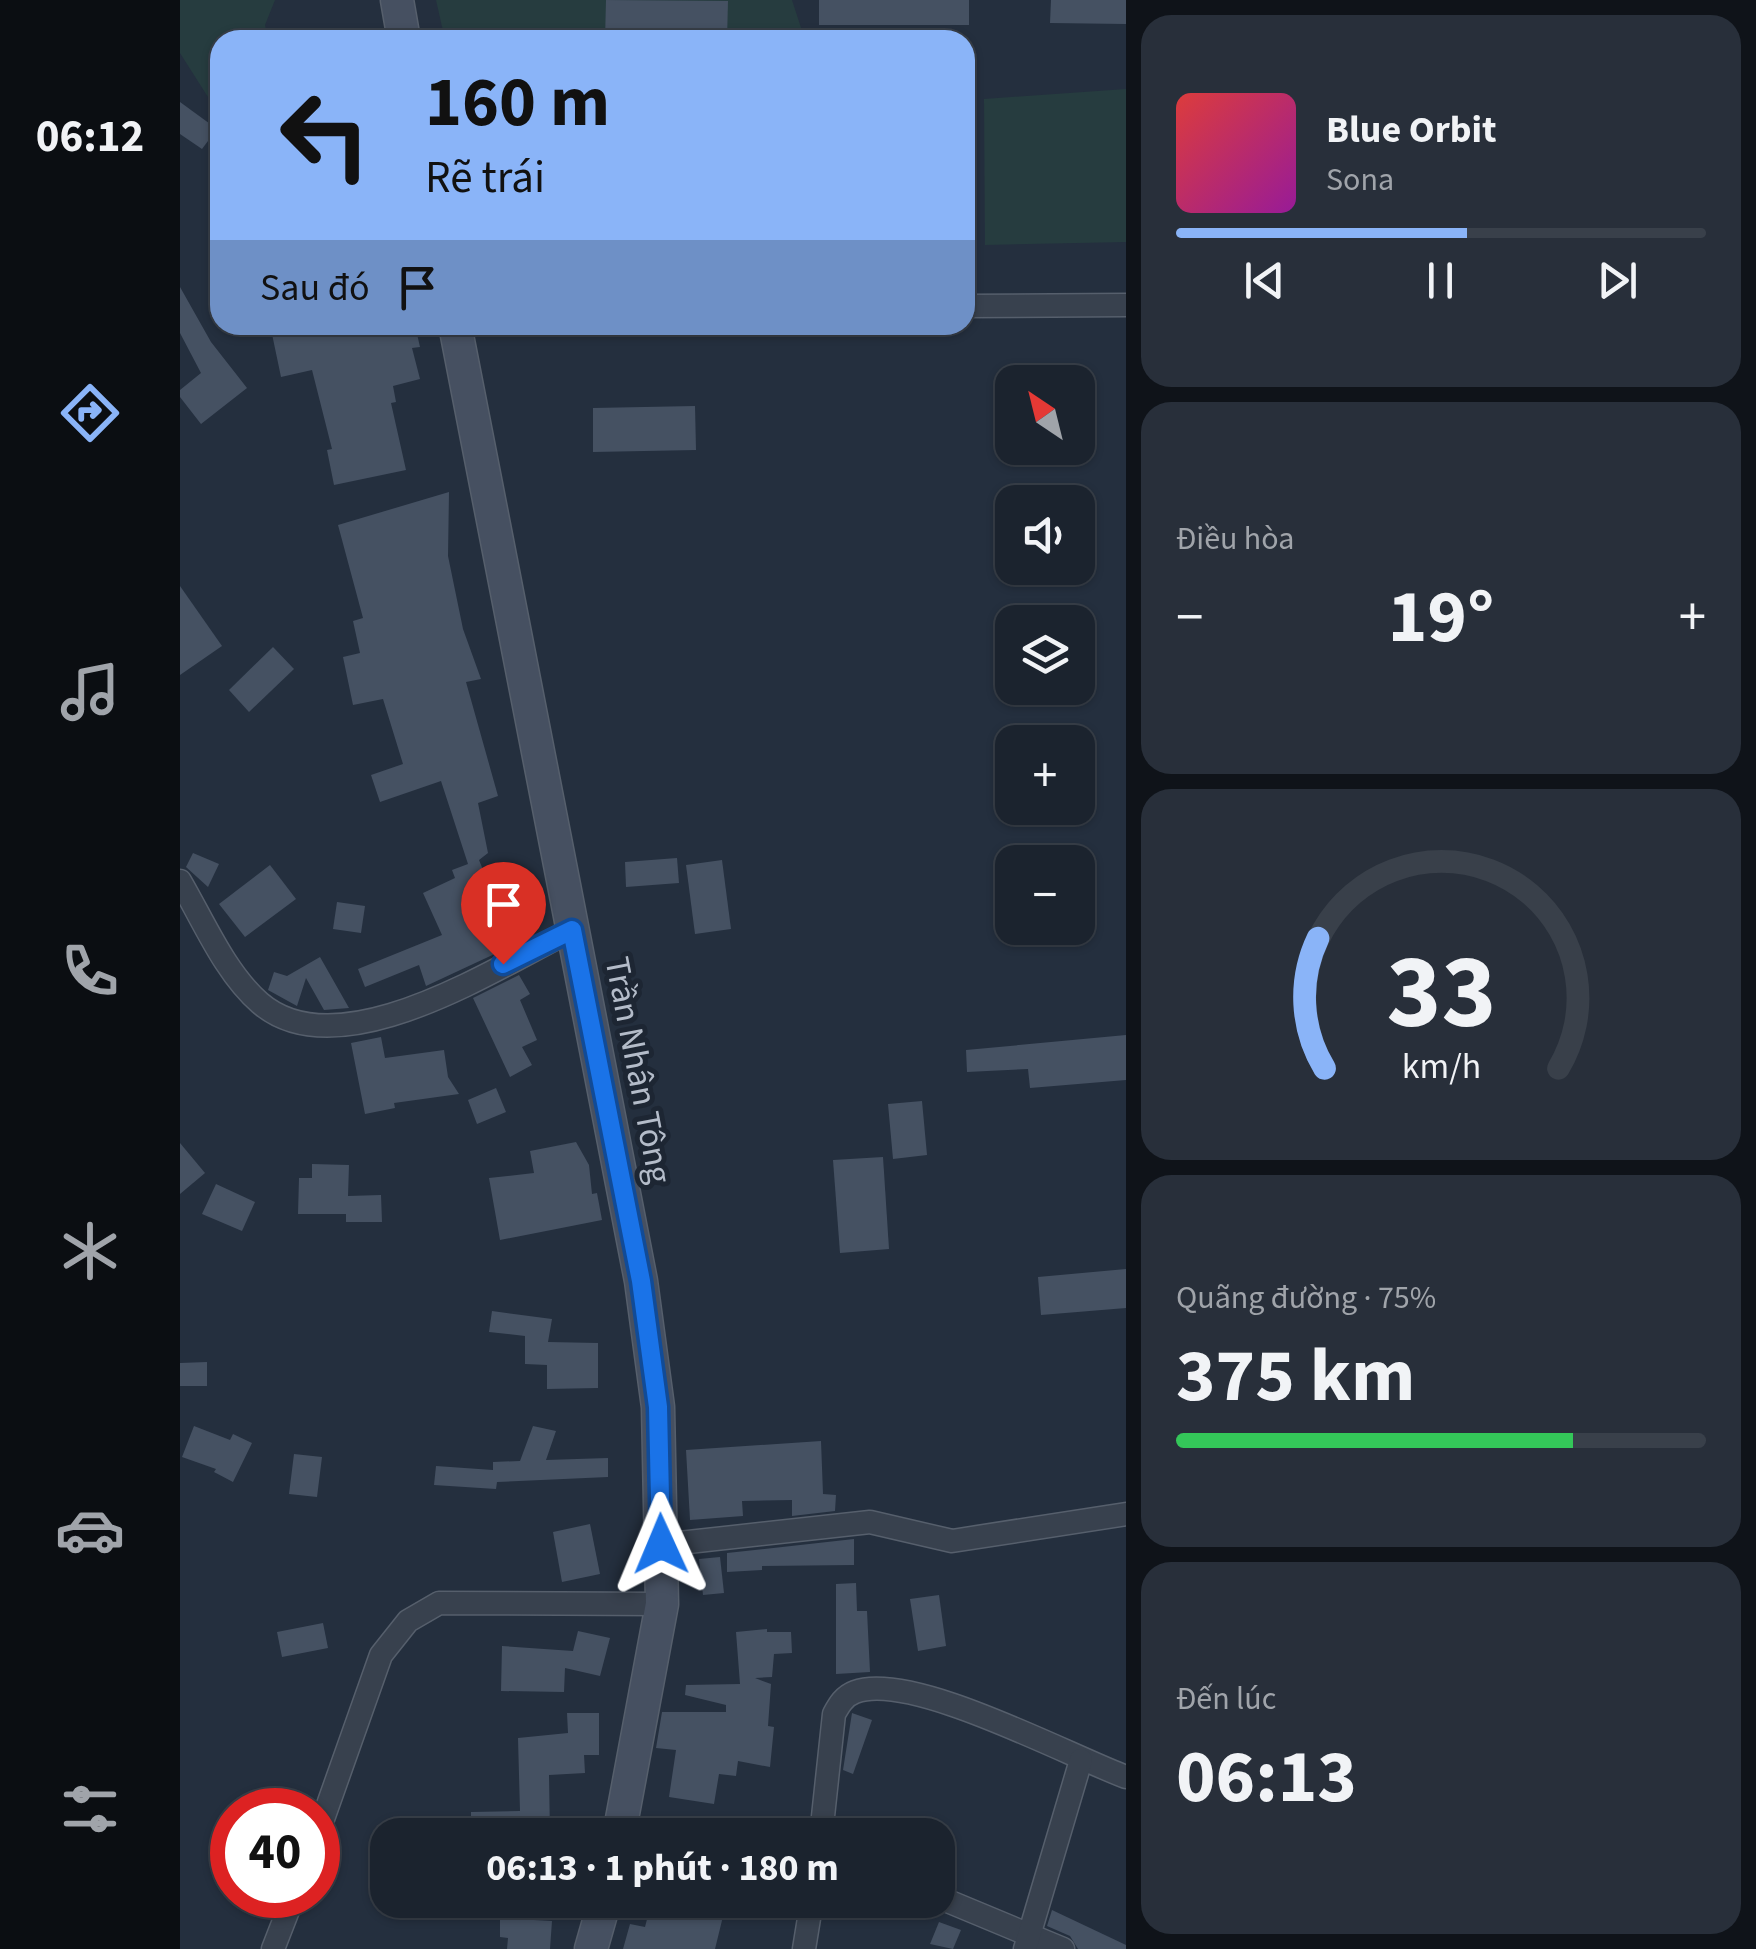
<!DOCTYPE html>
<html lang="vi">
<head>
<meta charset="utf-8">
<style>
	body { margin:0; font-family:"Source Sans 3",sans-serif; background:#282f3a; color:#f1f3f6; height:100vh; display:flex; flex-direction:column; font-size:38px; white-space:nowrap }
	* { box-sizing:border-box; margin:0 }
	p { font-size:32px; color:#a0a4aa }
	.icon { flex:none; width:55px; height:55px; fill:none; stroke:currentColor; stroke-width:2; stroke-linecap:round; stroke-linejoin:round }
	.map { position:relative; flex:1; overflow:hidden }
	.side { display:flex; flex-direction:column; gap:15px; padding:15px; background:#0f1319; width:630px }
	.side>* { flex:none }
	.hud { position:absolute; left:30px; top:30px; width:765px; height:305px; border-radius:30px; box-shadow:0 2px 8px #0004,0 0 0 2px #39404a; background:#8ab4f8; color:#111; overflow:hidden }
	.needle { width:65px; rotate:325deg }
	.buttons { position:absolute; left:815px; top:365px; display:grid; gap:20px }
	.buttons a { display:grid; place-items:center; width:100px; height:100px; border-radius:20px; background:#1b232e; box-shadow:0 2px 8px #0004,0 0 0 2px #39404a; font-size:50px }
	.speed { position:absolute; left:30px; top:1788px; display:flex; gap:20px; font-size:50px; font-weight:700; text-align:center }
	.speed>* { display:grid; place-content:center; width:130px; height:130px; border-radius:50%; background:#1b232e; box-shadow:0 2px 8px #0004,0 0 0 2px #39404a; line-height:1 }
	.speed .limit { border:15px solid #d22; background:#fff; color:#111 }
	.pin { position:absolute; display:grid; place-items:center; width:85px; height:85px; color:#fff; margin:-102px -42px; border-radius:50% 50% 50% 0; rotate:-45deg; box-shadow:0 0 10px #0007 }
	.pin .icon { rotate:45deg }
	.me { position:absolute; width:110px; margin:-55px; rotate:359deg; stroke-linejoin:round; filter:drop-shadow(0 0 8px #0008) }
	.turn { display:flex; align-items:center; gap:35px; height:210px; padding:0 50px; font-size:45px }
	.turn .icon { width:130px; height:130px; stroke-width:2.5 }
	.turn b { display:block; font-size:70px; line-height:85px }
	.then { display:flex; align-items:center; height:95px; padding:0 50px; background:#0003; gap:20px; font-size:38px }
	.big { font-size:75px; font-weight:700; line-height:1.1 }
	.side .widget { flex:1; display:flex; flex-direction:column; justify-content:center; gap:15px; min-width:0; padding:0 35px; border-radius:30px; background:#282f3a }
	.side .dial { align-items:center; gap:0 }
	.dial svg { height:260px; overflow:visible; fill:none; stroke:#39404a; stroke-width:7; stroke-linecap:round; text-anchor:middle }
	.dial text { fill:#f1f3f6; stroke:none }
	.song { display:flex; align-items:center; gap:30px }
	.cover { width:120px; height:120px; border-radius:15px; background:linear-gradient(135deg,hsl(0 70% 55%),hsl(300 70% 35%)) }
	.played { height:10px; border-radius:5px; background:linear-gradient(90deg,#8ab4f8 55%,#39404a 55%) }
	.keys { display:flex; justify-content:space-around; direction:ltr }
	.heat { display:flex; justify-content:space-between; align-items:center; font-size:55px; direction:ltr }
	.charge { height:15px; border-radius:8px; background:linear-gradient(90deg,#34c759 75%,#39404a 0) }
	.trip { position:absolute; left:190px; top:1818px; width:585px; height:100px; border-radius:30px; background:#1b232e; box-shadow:0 2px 8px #0004,0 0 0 2px #39404a; font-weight:700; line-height:100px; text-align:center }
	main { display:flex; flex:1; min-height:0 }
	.tabs { display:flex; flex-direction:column; width:180px; justify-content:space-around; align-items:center; background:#0b0e12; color:#a0a4aa }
	.tabs .icon { width:70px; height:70px }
	.tabs .on { color:#8ab4f8 }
	.tabs b { font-size:45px; color:#f1f3f6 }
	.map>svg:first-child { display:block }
</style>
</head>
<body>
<main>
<nav class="tabs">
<b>06:12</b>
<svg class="icon on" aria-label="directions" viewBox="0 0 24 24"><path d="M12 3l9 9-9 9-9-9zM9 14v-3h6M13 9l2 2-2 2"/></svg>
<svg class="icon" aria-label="music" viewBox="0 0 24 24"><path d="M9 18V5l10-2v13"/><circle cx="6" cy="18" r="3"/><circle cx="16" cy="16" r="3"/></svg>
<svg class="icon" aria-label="phone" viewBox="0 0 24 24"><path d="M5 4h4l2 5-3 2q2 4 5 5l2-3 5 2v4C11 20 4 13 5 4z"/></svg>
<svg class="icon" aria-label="climate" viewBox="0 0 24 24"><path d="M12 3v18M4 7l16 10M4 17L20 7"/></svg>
<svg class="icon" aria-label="car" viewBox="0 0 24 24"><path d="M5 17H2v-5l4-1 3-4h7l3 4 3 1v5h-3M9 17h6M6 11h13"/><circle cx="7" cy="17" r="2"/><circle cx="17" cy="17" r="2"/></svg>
<svg class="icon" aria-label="filters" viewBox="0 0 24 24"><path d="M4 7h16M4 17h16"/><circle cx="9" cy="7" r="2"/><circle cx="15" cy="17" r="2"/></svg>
</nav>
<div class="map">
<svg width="946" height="1949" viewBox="0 0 946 1949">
	<rect width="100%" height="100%" fill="#242f3e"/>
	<g fill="#263c3f">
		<polygon points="0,0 95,0 85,25 88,40 40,40 40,104 33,105 0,53"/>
		<polygon points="256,0 612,0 625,40 265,40"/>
		<polygon points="946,89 946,242 805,245 804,99"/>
	</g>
	<g fill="#455162">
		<polygon points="426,0 548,1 547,40 425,40"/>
		<rect x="639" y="0" width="150" height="25"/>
		<polygon points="871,0 946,0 946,24 870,23"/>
		<polygon points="0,102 37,129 22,149 0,134"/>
		<polygon points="0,287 31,342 67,388 21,424 0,397 0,390 21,373 0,333"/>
		<polygon points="124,325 235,325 240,347 232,348 240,379 213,386 216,402 211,403 226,470 154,485 147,450 152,449 132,370 101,377 92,334"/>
		<polygon points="515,406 516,450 413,452 413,408"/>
		<polygon points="269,492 268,556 283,629 301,679 286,682 318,796 298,803 308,853 299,860 318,906 304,911 321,951 246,986 239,965 185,987 178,969 262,935 243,893 275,878 272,870 288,864 261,781 200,802 191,775 223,764 203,699 173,705 163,657 180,653 173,621 183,618 158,525"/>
		<polygon points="0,586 42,646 0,675"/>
		<polygon points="93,647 114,669 69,712 49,690"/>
		<polygon points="13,853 39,864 28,887 6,867"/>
		<polygon points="497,858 499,883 446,887 445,862"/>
		<polygon points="542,860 551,929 515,934 506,865"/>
		<polygon points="90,865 116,899 65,937 39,904"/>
		<polygon points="157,902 185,906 181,933 153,929"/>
		<polygon points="140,957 169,1008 144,1010 126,978 117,1006 88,990 94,972 107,976"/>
		<polygon points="339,975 350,994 340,1000 357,1040 342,1047 352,1065 330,1077 293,998"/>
		<polygon points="946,1035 946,1080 850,1088 848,1069 787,1072 786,1050"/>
		<polygon points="201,1037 205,1058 264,1050 268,1077 279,1094 214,1103 215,1108 185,1114 171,1043"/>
		<polygon points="316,1088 326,1112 297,1124 288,1100"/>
		<polygon points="742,1101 747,1155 713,1159 708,1104"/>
		<polygon points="396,1142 409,1165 412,1194 417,1193 422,1220 320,1240 309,1178 354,1173 350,1151"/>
		<polygon points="0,1143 25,1173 0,1194"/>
		<polygon points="703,1157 709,1249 660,1253 653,1160"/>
		<polygon points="132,1164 169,1165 168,1196 201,1195 202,1222 166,1222 166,1214 118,1214 119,1178 132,1178"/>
		<polygon points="36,1184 75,1202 62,1231 22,1214"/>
		<polygon points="946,1269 946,1308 861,1315 858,1277"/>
		<polygon points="312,1311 372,1319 368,1342 418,1343 418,1388 367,1389 367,1365 345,1364 345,1336 309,1332"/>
		<polygon points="27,1362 27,1386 0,1386 0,1363"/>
		<polygon points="14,1426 50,1440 53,1434 72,1443 53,1482 34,1472 36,1469 2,1457"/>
		<polygon points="353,1426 376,1431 366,1460 428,1458 428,1477 317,1482 316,1489 254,1485 256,1466 313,1470 313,1462 340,1461"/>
		<polygon points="641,1441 643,1494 656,1495 655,1511 612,1516 612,1500 562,1501 563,1516 510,1520 506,1450"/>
		<polygon points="114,1454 142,1457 137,1497 109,1494"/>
		<polygon points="410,1524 420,1574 382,1582 373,1532"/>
		<polygon points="674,1539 674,1565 582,1566 582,1570 547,1572 547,1553"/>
		<polygon points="540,1557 544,1593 523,1595 519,1559"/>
		<polygon points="676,1583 677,1611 687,1611 690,1672 656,1674 656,1584"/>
		<polygon points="759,1595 766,1646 738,1651 730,1599"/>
		<polygon points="143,1623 148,1648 102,1657 97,1632"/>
		<polygon points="587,1629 587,1632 611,1632 612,1653 594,1654 592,1677 575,1678 591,1684 588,1726 594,1727 590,1767 558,1761 556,1776 539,1774 534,1804 489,1797 496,1750 476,1748 482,1712 546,1712 546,1705 505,1695 506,1685 560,1684 556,1632"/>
		<polygon points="398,1631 430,1638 420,1676 385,1668 384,1692 321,1691 322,1646 393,1651"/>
		<polygon points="387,1713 419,1713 419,1755 404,1755 405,1773 369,1775 370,1835 291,1831 291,1812 340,1811 338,1738 388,1733"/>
		<polygon points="672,1713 692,1720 673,1774 663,1770"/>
		<polygon points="354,1900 354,1920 372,1921 370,1949 327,1949 328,1938 320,1937 320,1901"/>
		<polygon points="472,1900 547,1900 535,1949 443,1949 450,1924 465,1927"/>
		<polygon points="872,1910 946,1945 946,1949 898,1949 890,1936 867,1926"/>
		<polygon points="759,1922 781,1930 773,1949 750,1944"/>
	</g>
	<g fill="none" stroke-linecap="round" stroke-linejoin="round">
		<defs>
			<g id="street">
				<polyline points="785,306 946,305"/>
				<path d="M0,881C23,920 45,973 80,1003C159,1071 315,968 392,930"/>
				<polyline points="481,1545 690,1522 772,1541 946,1514"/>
				<polyline points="138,1833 201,1655 228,1621 259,1603 482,1604"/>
				<path d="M641,1835L654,1714C659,1705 664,1696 675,1692C731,1671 887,1755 946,1777"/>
				<polyline points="758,1897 883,1949"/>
				<polyline points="93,1949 114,1895"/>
				<polyline points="624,1949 632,1900"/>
				<polyline points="845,1949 901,1760"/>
			</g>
			<g id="secondary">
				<polyline points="217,0 224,40"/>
				<polyline points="275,325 461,1281 478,1407 482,1604 439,1835"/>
				<polyline points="411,1949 425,1900"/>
			</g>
		</defs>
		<use href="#street" stroke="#565f6c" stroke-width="25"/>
		<use href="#secondary" stroke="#565f6c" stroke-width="35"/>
		<use href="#street" stroke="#38414e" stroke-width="22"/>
		<use href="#secondary" stroke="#465061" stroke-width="32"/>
	</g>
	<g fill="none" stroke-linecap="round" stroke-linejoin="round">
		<defs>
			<polyline id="route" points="323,964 392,930 461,1281 478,1407 481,1544"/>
		</defs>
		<use href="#route" stroke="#114b97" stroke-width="25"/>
		<use href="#route" stroke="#1a73e8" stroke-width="18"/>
	</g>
	<g text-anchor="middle" stroke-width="10" stroke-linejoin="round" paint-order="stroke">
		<g font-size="35" fill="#b4bcc9" stroke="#1d2633">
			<text transform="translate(459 1070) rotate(79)" y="12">Trần Nhân Tông</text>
		</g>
	</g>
</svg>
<div class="buttons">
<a><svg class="needle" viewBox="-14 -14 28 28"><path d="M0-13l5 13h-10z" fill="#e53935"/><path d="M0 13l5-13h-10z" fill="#a0a4aa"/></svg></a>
<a><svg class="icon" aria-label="sound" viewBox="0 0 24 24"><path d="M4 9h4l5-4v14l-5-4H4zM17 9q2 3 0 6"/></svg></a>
<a><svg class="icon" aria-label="layers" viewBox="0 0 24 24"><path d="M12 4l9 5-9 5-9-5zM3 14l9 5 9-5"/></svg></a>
<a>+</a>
<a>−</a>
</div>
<div class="speed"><div class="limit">40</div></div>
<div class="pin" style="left:323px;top:964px;background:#d93025"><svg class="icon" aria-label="arrive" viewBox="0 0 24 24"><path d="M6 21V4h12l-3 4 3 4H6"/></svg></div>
<svg class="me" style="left:481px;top:1544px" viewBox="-20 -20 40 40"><path d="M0-17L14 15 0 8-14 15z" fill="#1a73e8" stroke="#fff" stroke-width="4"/></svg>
<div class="trip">06:13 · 1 phút · 180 m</div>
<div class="hud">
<div class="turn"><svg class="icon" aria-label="left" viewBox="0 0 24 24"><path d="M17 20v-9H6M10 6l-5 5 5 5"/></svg><div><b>160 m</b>Rẽ trái</div></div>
<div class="then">Sau đó<svg class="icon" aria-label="arrive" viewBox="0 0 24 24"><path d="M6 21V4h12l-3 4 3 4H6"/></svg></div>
</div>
</div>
<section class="side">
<div class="widget">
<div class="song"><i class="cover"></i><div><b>Blue Orbit</b><p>Sona</p></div></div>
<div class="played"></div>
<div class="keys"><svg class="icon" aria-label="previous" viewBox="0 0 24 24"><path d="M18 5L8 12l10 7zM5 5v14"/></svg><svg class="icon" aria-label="pause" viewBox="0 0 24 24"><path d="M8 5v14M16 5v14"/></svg><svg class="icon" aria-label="next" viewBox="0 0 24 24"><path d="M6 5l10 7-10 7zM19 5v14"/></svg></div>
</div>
<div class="widget"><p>Điều hòa</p>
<div class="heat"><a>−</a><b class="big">19°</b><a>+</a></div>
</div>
<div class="widget dial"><svg viewBox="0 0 100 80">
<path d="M14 69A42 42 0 1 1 86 69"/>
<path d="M14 69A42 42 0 0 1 12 29" stroke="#8ab4f8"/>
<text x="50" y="56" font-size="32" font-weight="700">33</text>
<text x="50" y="72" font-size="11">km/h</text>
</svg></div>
<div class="widget"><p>Quãng đường · 75%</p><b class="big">375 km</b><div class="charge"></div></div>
<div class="widget"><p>Đến lúc</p><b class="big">06:13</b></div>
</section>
</main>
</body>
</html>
